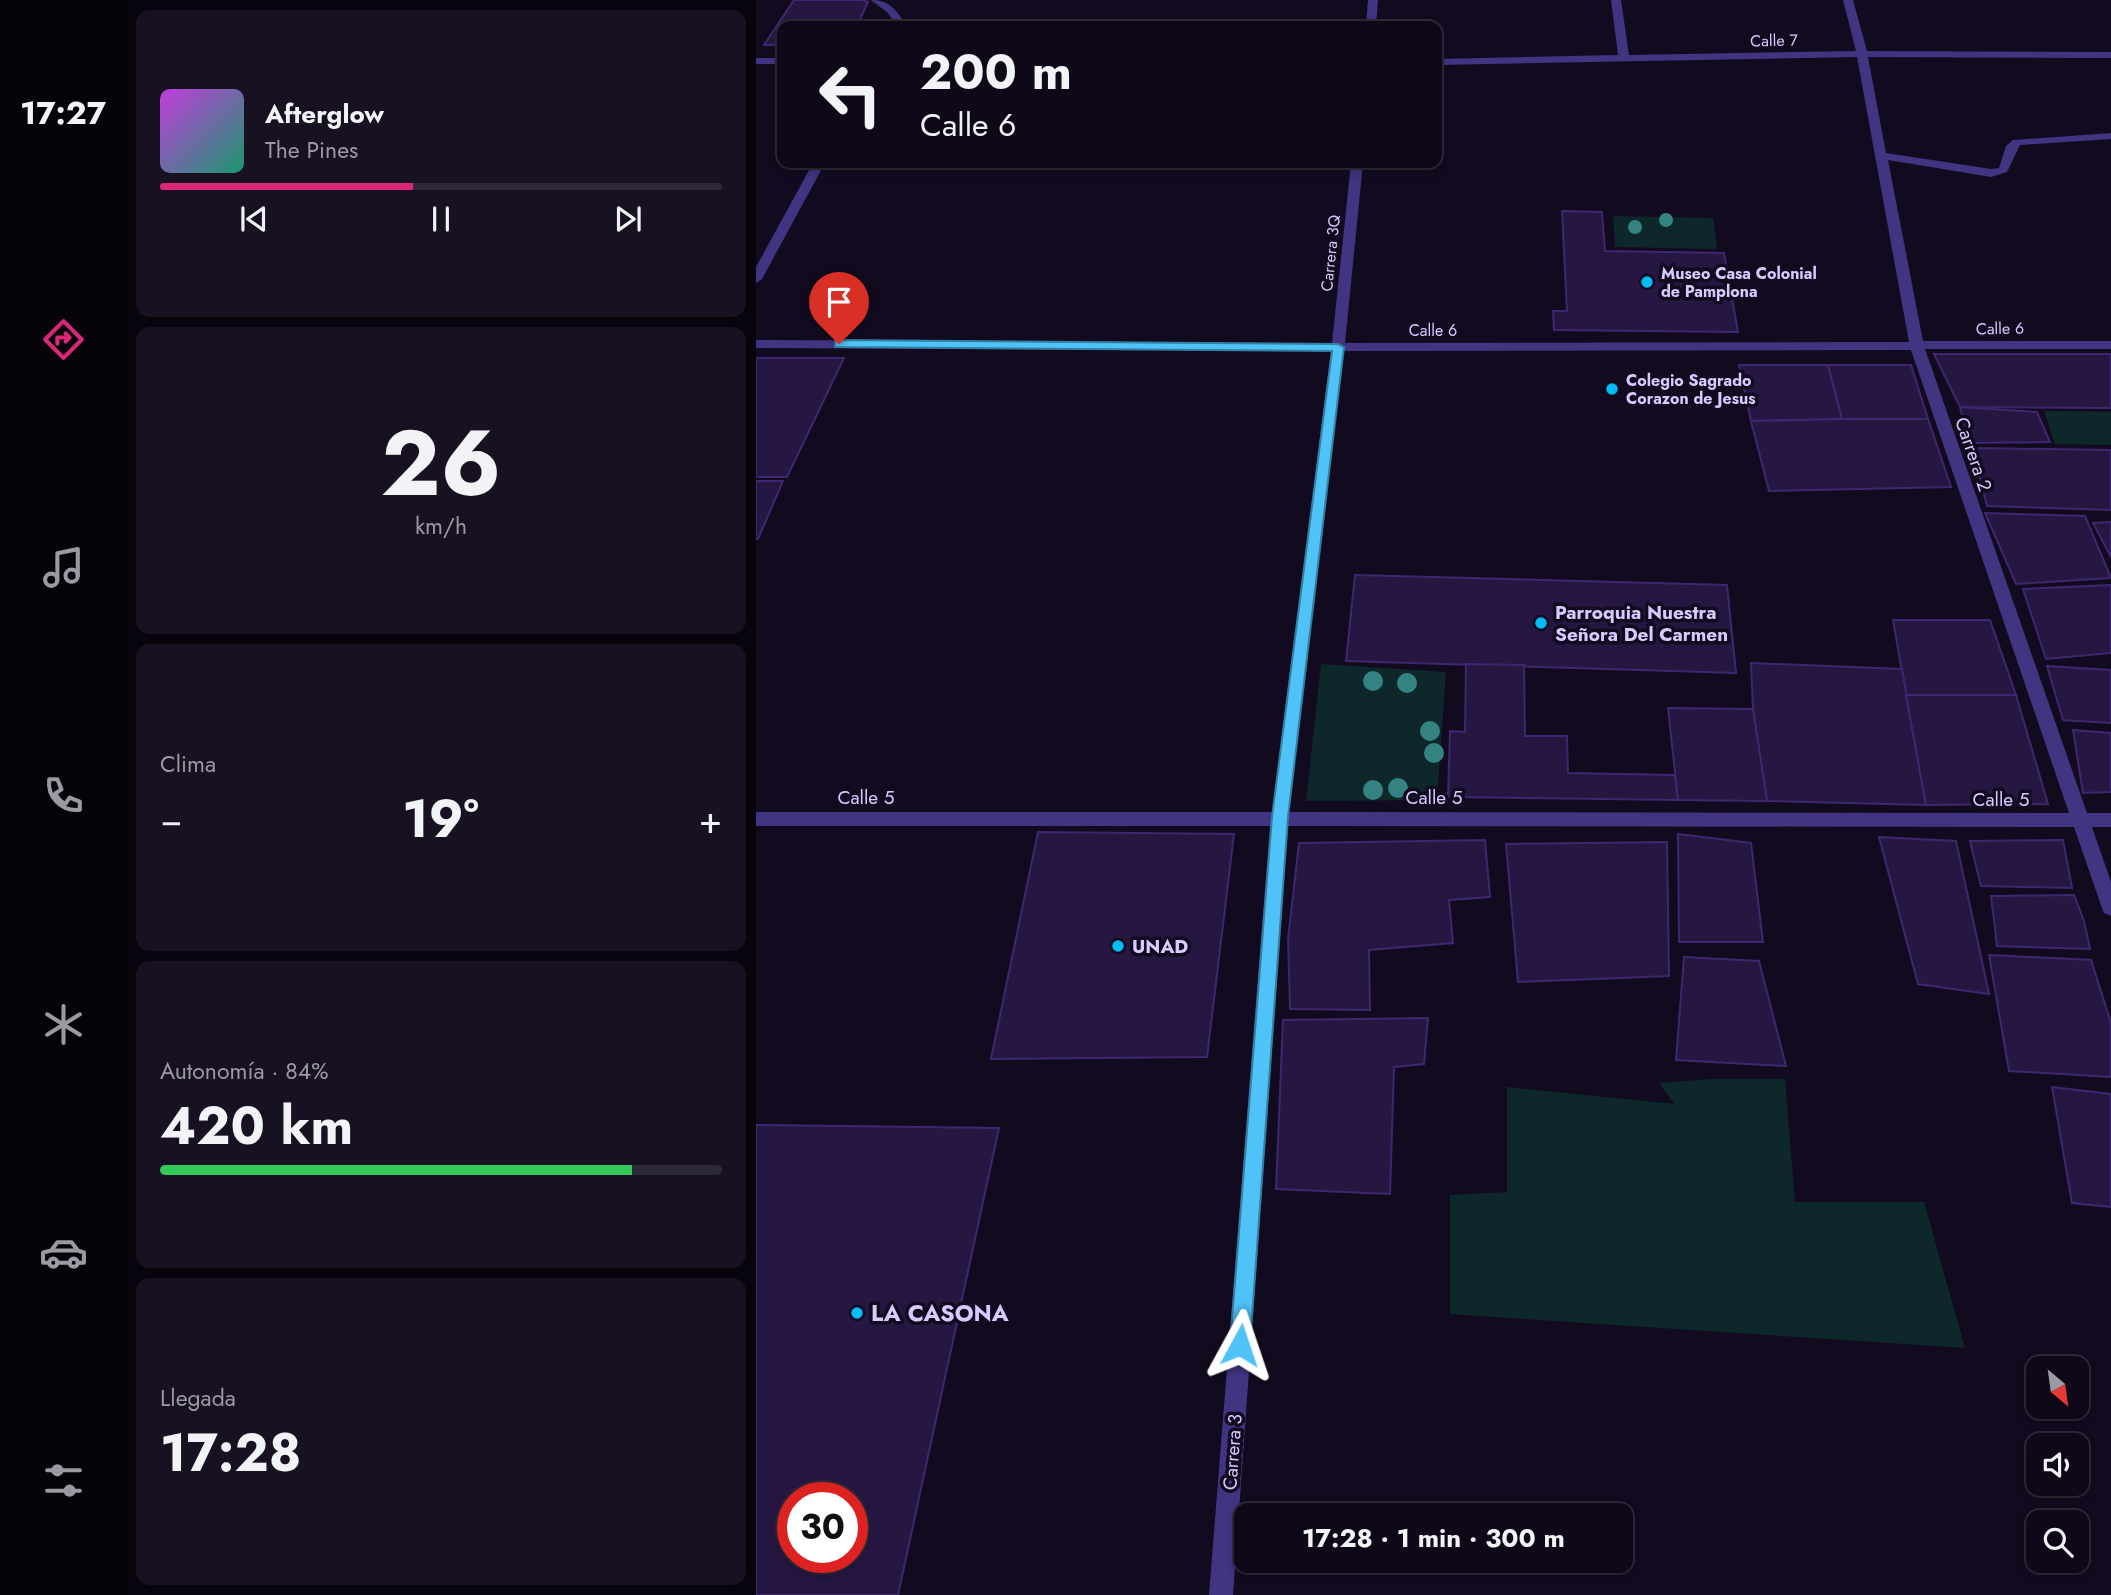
<!DOCTYPE html>
<html lang="es">
<head>
<meta charset="utf-8">
<style>
	body { margin:0; font-family:Jost,sans-serif; background:#171121; color:#f1f3f6; height:100vh; display:flex; flex-direction:column; font-size:26px; white-space:nowrap }
	* { box-sizing:border-box; margin:0 }
	p { font-size:23px; color:#9b9aa2 }
	.icon { flex:none; width:38px; height:38px; fill:none; stroke:currentColor; stroke-width:2; stroke-linecap:round; stroke-linejoin:round }
	.map { position:relative; flex:1; overflow:hidden }
	.details { display:flex; flex-direction:column; gap:10px; padding:10px; background:#08040d; width:630px }
	.details>* { flex:none }
	.hud { position:absolute; left:21px; top:21px; width:665px; height:147px; border-radius:14px; box-shadow:0 4px 10px #0003,0 0 0 2px #2e2937; background:#0e0818; color:#f1f3f6; overflow:hidden }
	.needle { width:46px; rotate:151deg }
	.fabs { position:absolute; left:1270px; top:1356px; display:grid; gap:14px }
	.fabs a { display:grid; place-items:center; width:63px; height:63px; border-radius:14px; background:#0e0818; box-shadow:0 4px 10px #0003,0 0 0 2px #2e2937; font-size:35px }
	.speed { position:absolute; left:21px; top:1482px; display:flex; gap:14px; font-size:35px; font-weight:700; text-align:center }
	.speed>* { display:grid; place-content:center; width:91px; height:91px; border-radius:50%; background:#0e0818; box-shadow:0 4px 10px #0003,0 0 0 2px #2e2937; line-height:1 }
	.speed .limit { border:10px solid #d22; background:#fff; color:#111 }
	.pin { position:absolute; display:grid; place-items:center; width:60px; height:60px; color:#fff; margin:-72px -30px; border-radius:50% 50% 50% 0; rotate:-45deg; box-shadow:0 0 7px #0007 }
	.pin .icon { rotate:45deg }
	.me { position:absolute; width:77px; margin:-38px; rotate:5deg; stroke-linejoin:round; filter:drop-shadow(0 0 5px #0008) }
	.turn { display:flex; align-items:center; gap:24px; height:147px; padding:0 28px; font-size:32px }
	.turn .icon { width:91px; height:91px; stroke-width:2.5 }
	.turn b { display:block; font-size:49px; line-height:60px }
	.big { font-size:52px; font-weight:700; line-height:1.1 }
	.details .card { flex:1; display:flex; flex-direction:column; justify-content:center; gap:10px; min-width:0; padding:0 24px; border-radius:14px; background:#171121 }
	.details .dial { align-items:center; gap:0 }
	.dial b { font-size:91px; line-height:1 }
	.song { display:flex; align-items:center; gap:21px }
	.cover { width:84px; height:84px; border-radius:10px; background:linear-gradient(135deg,hsl(290 70% 55%),hsl(160 70% 35%)) }
	.played { height:7px; border-radius:4px; background:linear-gradient(90deg,#db2777 45%,#2e2937 45%) }
	.keys { display:flex; justify-content:space-around; direction:ltr }
	.heat { display:flex; justify-content:space-between; align-items:center; font-size:38px; direction:ltr }
	.charge { height:10px; border-radius:5px; background:linear-gradient(90deg,#34c759 84%,#2e2937 0) }
	.trip { position:absolute; left:478px; top:1503px; width:399px; height:70px; border-radius:14px; background:#0e0818; box-shadow:0 4px 10px #0003,0 0 0 2px #2e2937; font-weight:700; line-height:70px; text-align:center }
	main { display:flex; flex:1; min-height:0 }
	.tabs { display:flex; flex-direction:column; width:126px; justify-content:space-around; align-items:center; background:#06030a; color:#9b9aa2 }
	.tabs .icon { width:49px; height:49px }
	.tabs .current { color:#db2777 }
	.tabs b { font-size:32px; color:#f1f3f6 }
	.map>svg:first-child { display:block }
</style>
</head>
<body>
<main>
<nav class="tabs">
<b>17:27</b>
<svg class="icon current" aria-label="directions" viewBox="0 0 24 24"><path d="M12 3l9 9-9 9-9-9zM9 14v-3h6M13 9l2 2-2 2"/></svg>
<svg class="icon" aria-label="music" viewBox="0 0 24 24"><path d="M9 18V5l10-2v13"/><circle cx="6" cy="18" r="3"/><circle cx="16" cy="16" r="3"/></svg>
<svg class="icon" aria-label="phone" viewBox="0 0 24 24"><path d="M5 4h4l2 5-3 2q2 4 5 5l2-3 5 2v4C11 20 4 13 5 4z"/></svg>
<svg class="icon" aria-label="climate" viewBox="0 0 24 24"><path d="M12 3v18M4 7l16 10M4 17L20 7"/></svg>
<svg class="icon" aria-label="car" viewBox="0 0 24 24"><path d="M5 17H2v-5l4-1 3-4h7l3 4 3 1v5h-3M9 17h6M6 11h13"/><circle cx="7" cy="17" r="2"/><circle cx="17" cy="17" r="2"/></svg>
<svg class="icon" aria-label="filters" viewBox="0 0 24 24"><path d="M4 7h16M4 17h16"/><circle cx="9" cy="7" r="2"/><circle cx="15" cy="17" r="2"/></svg>
</nav>
<section class="details">
<div class="card">
<div class="song"><i class="cover"></i><div><b>Afterglow</b><p>The Pines</p></div></div>
<div class="played"></div>
<div class="keys"><svg class="icon" aria-label="previous" viewBox="0 0 24 24"><path d="M18 5L8 12l10 7zM5 5v14"/></svg><svg class="icon" aria-label="pause" viewBox="0 0 24 24"><path d="M8 5v14M16 5v14"/></svg><svg class="icon" aria-label="next" viewBox="0 0 24 24"><path d="M6 5l10 7-10 7zM19 5v14"/></svg></div>
</div>
<div class="card dial"><b>26</b><p>km/h</p></div>
<div class="card"><p>Clima</p>
<div class="heat"><a>−</a><b class="big">19°</b><a>+</a></div>
</div>
<div class="card"><p>Autonomía · 84%</p><b class="big">420 km</b><div class="charge"></div></div>
<div class="card"><p>Llegada</p><b class="big">17:28</b></div>
</section>
<div class="map">
<svg width="1355" height="1595" viewBox="0 0 1355 1595">
	<rect width="100%" height="100%" fill="#120b20"/>
	<g fill="#0e272a">
		<polygon points="857,216 957,218 961,249 859,247"/>
		<polygon points="1288,411 1355,412 1355,445 1299,444"/>
		<polygon points="565,664 690,672 681,800 550,801"/>
		<polygon points="953,1079 1029,1079 1039,1202 1168,1202 1209,1348 694,1314 694,1195 751,1192 751,1087 918,1104 903,1083"/>
	</g>
	<g fill="#251742" stroke="#3f276f" stroke-width="2" fill-rule="evenodd">
		<polygon points="38,0 106,0 112,2 101,26 26,26 26,45 8,45"/>
		<polygon points="806,211 846,212 849,251 968,253 982,332 798,330 797,311 811,311"/>
		<polygon points="1178,354 1355,354 1355,408 1204,407"/>
		<polygon points="0,358 88,358 31,477 0,477"/>
		<polygon points="983,365 1072,365 1086,419 995,421"/>
		<polygon points="1072,365 1155,365 1172,419 1086,419"/>
		<polygon points="1204,407 1281,412 1294,442 1213,443"/>
		<polygon points="1086,419 1172,419 1195,487 1013,491 995,421"/>
		<polygon points="1216,448 1355,450 1355,510 1231,506"/>
		<polygon points="0,481 27,481 2,539 0,539"/>
		<polygon points="1229,513 1329,516 1355,578 1260,584"/>
		<polygon points="1355,522 1355,557 1337,523"/>
		<polygon points="599,575 971,585 980,673 590,661"/>
		<polygon points="1355,585 1355,653 1290,659 1267,589"/>
		<polygon points="1137,620 1234,620 1260,695 1150,695"/>
		<polygon points="995,663 1146,669 1170,805 1011,801 997,709"/>
		<polygon points="710,664 768,665 769,736 811,736 812,773 919,775 922,800 692,797 694,731 709,732"/>
		<polygon points="1291,666 1355,670 1355,723 1307,720"/>
		<polygon points="1150,695 1260,695 1292,804 1170,805"/>
		<polygon points="912,708 997,709 1011,801 922,800"/>
		<polygon points="1317,730 1355,733 1355,792 1327,793"/>
		<polygon points="282,832 478,834 451,1057 235,1059"/>
		<polygon points="922,834 995,843 1007,942 923,942"/>
		<polygon points="1123,837 1200,841 1233,994 1162,984"/>
		<polygon points="729,840 734,897 693,900 697,943 613,950 614,1010 534,1009 532,939 543,843"/>
		<polygon points="1307,840 1316,888 1225,886 1214,841"/>
		<polygon points="911,842 913,976 762,982 750,844"/>
		<polygon points="1318,895 1328,921 1334,949 1241,946 1235,896"/>
		<polygon points="1233,955 1335,960 1355,1023 1355,1077 1253,1071"/>
		<polygon points="928,957 1003,961 1030,1066 920,1060"/>
		<polygon points="672,1018 668,1064 638,1067 634,1194 520,1189 527,1020"/>
		<polygon points="1296,1087 1355,1094 1355,1207 1316,1203"/>
		<path d="M0,1125L243,1128L142,1595H0ZM37,1498H96V1558H37Z"/>
	</g>
	<g fill="none" stroke-linecap="round" stroke-linejoin="round">
		<g fill="#413481" fill-rule="evenodd">
			<path d="M115,0C132,0 139,8 148,22L145,26H135L138,22L132,13Z"/>
			<polygon points="612,0 622,0 620,26 610,26"/>
			<path d="M855,0H865L873,55L1100,51L1087,0H1097L1111,51L1355,52V58L1112,57L1130,153L1235,169L1243,168L1250,146L1257,140L1355,133V139L1264,145L1251,172L1235,177L1132,160L1167,341H1355V349H1169L1331,813H1355V827H1336L1355,882V916L1348,913L1346,908L1318,827L532,826L477,1595H453L514,826H0V812H516L575,351L0,348V340L576,343L595,163H607L589,343L1153,342L1101,57L681,65V59L862,55ZM1155,350L1313,813L533,812L588,351Z"/>
			<rect x="0" y="58" width="26" height="6"/>
			<polygon points="57,163 69,163 6,279 0,283 0,267"/>
		</g>
	</g>
	<g fill="#358282">
		<circle cx="910" cy="220" r="7"/>
		<circle cx="879" cy="227" r="7"/>
		<circle cx="617" cy="681" r="10"/>
		<circle cx="651" cy="683" r="10"/>
		<circle cx="674" cy="731" r="10"/>
		<circle cx="678" cy="753" r="10"/>
		<circle cx="642" cy="788" r="10"/>
		<circle cx="617" cy="790" r="10"/>
	</g>
	<polygon fill="#4fc3f7" stroke="#337fa1" stroke-width="2" points="83,340 582,344 588,347 532,817 494,1345 491,1352 484,1355 477,1352 474,1345 516,817 576,351 79,347 79,341"/>
	<g fill="#00bcf5" stroke="#120b20" stroke-width="2.5">
		<circle cx="891" cy="282" r="7"/>
		<circle cx="856" cy="389" r="7"/>
		<circle cx="785" cy="623" r="7"/>
		<circle cx="362" cy="946" r="7"/>
		<circle cx="101" cy="1313" r="7"/>
	</g>
	<g text-anchor="middle" stroke-width="7" stroke-linejoin="round" paint-order="stroke">
		<g font-size="16" fill="#d7caff" stroke="#120b20">
			<text transform="translate(1018 40) rotate(-1)" y="6">Calle 7</text>
			<text transform="translate(574 253) rotate(-84)" y="6">Carrera 3Q</text>
			<text transform="translate(1244 328) rotate(-1)" y="6">Calle 6</text>
			<text x="677" y="336">Calle 6</text>
		</g>
		<g font-size="16" font-weight="bold" fill="#d7caff" stroke="#120b20" text-anchor="start">
			<text x="905" y="279">Museo Casa Colonial<tspan x="905" dy="18">de Pamplona</tspan></text>
			<text x="870" y="386">Colegio Sagrado<tspan x="870" dy="18">Corazon de Jesus</tspan></text>
		</g>
		<g font-size="19" fill="#d7caff" stroke="#120b20">
			<text transform="translate(1218 454) rotate(71)" y="7">Carrera 2</text>
			<text x="110" y="804">Calle 5</text>
			<text x="678" y="804">Calle 5</text>
			<text x="1245" y="806">Calle 5</text>
			<text transform="translate(476 1452) rotate(-86)" y="7">Carrera 3</text>
		</g>
		<g font-size="19" font-weight="bold" fill="#d7caff" stroke="#120b20" text-anchor="start">
			<text x="799" y="619">Parroquia Nuestra<tspan x="799" dy="22">Señora Del Carmen</tspan></text>
			<text x="376" y="953">UNAD</text>
		</g>
		<g font-size="23" font-weight="bold" fill="#d7caff" stroke="#120b20" text-anchor="start">
			<text x="115" y="1321">LA CASONA</text>
		</g>
	</g>
</svg>
<div class="fabs">
<a><svg class="needle" viewBox="-14 -14 28 28"><path d="M0-13l5 13h-10z" fill="#e53935"/><path d="M0 13l5-13h-10z" fill="#9b9aa2"/></svg></a>
<a><svg class="icon" aria-label="sound" viewBox="0 0 24 24"><path d="M4 9h4l5-4v14l-5-4H4zM17 9q2 3 0 6"/></svg></a>
<a><svg class="icon" aria-label="search" viewBox="0 0 24 24"><circle cx="10" cy="10" r="6"/><path d="M15 15l6 6"/></svg></a>
</div>
<div class="speed"><div class="limit">30</div></div>
<div class="pin" style="left:83px;top:344px;background:#d93025"><svg class="icon" aria-label="arrive" viewBox="0 0 24 24"><path d="M6 21V4h12l-3 4 3 4H6"/></svg></div>
<svg class="me" style="left:484px;top:1345px" viewBox="-20 -20 40 40"><path d="M0-17L14 15 0 8-14 15z" fill="#4fc3f7" stroke="#fff" stroke-width="4"/></svg>
<div class="trip">17:28 · 1 min · 300 m</div>
<div class="hud">
<div class="turn"><svg class="icon" aria-label="left" viewBox="0 0 24 24"><path d="M17 20v-9H6M10 6l-5 5 5 5"/></svg><div><b>200 m</b>Calle 6</div></div>
</div>
</div>
</main>
</body>
</html>
